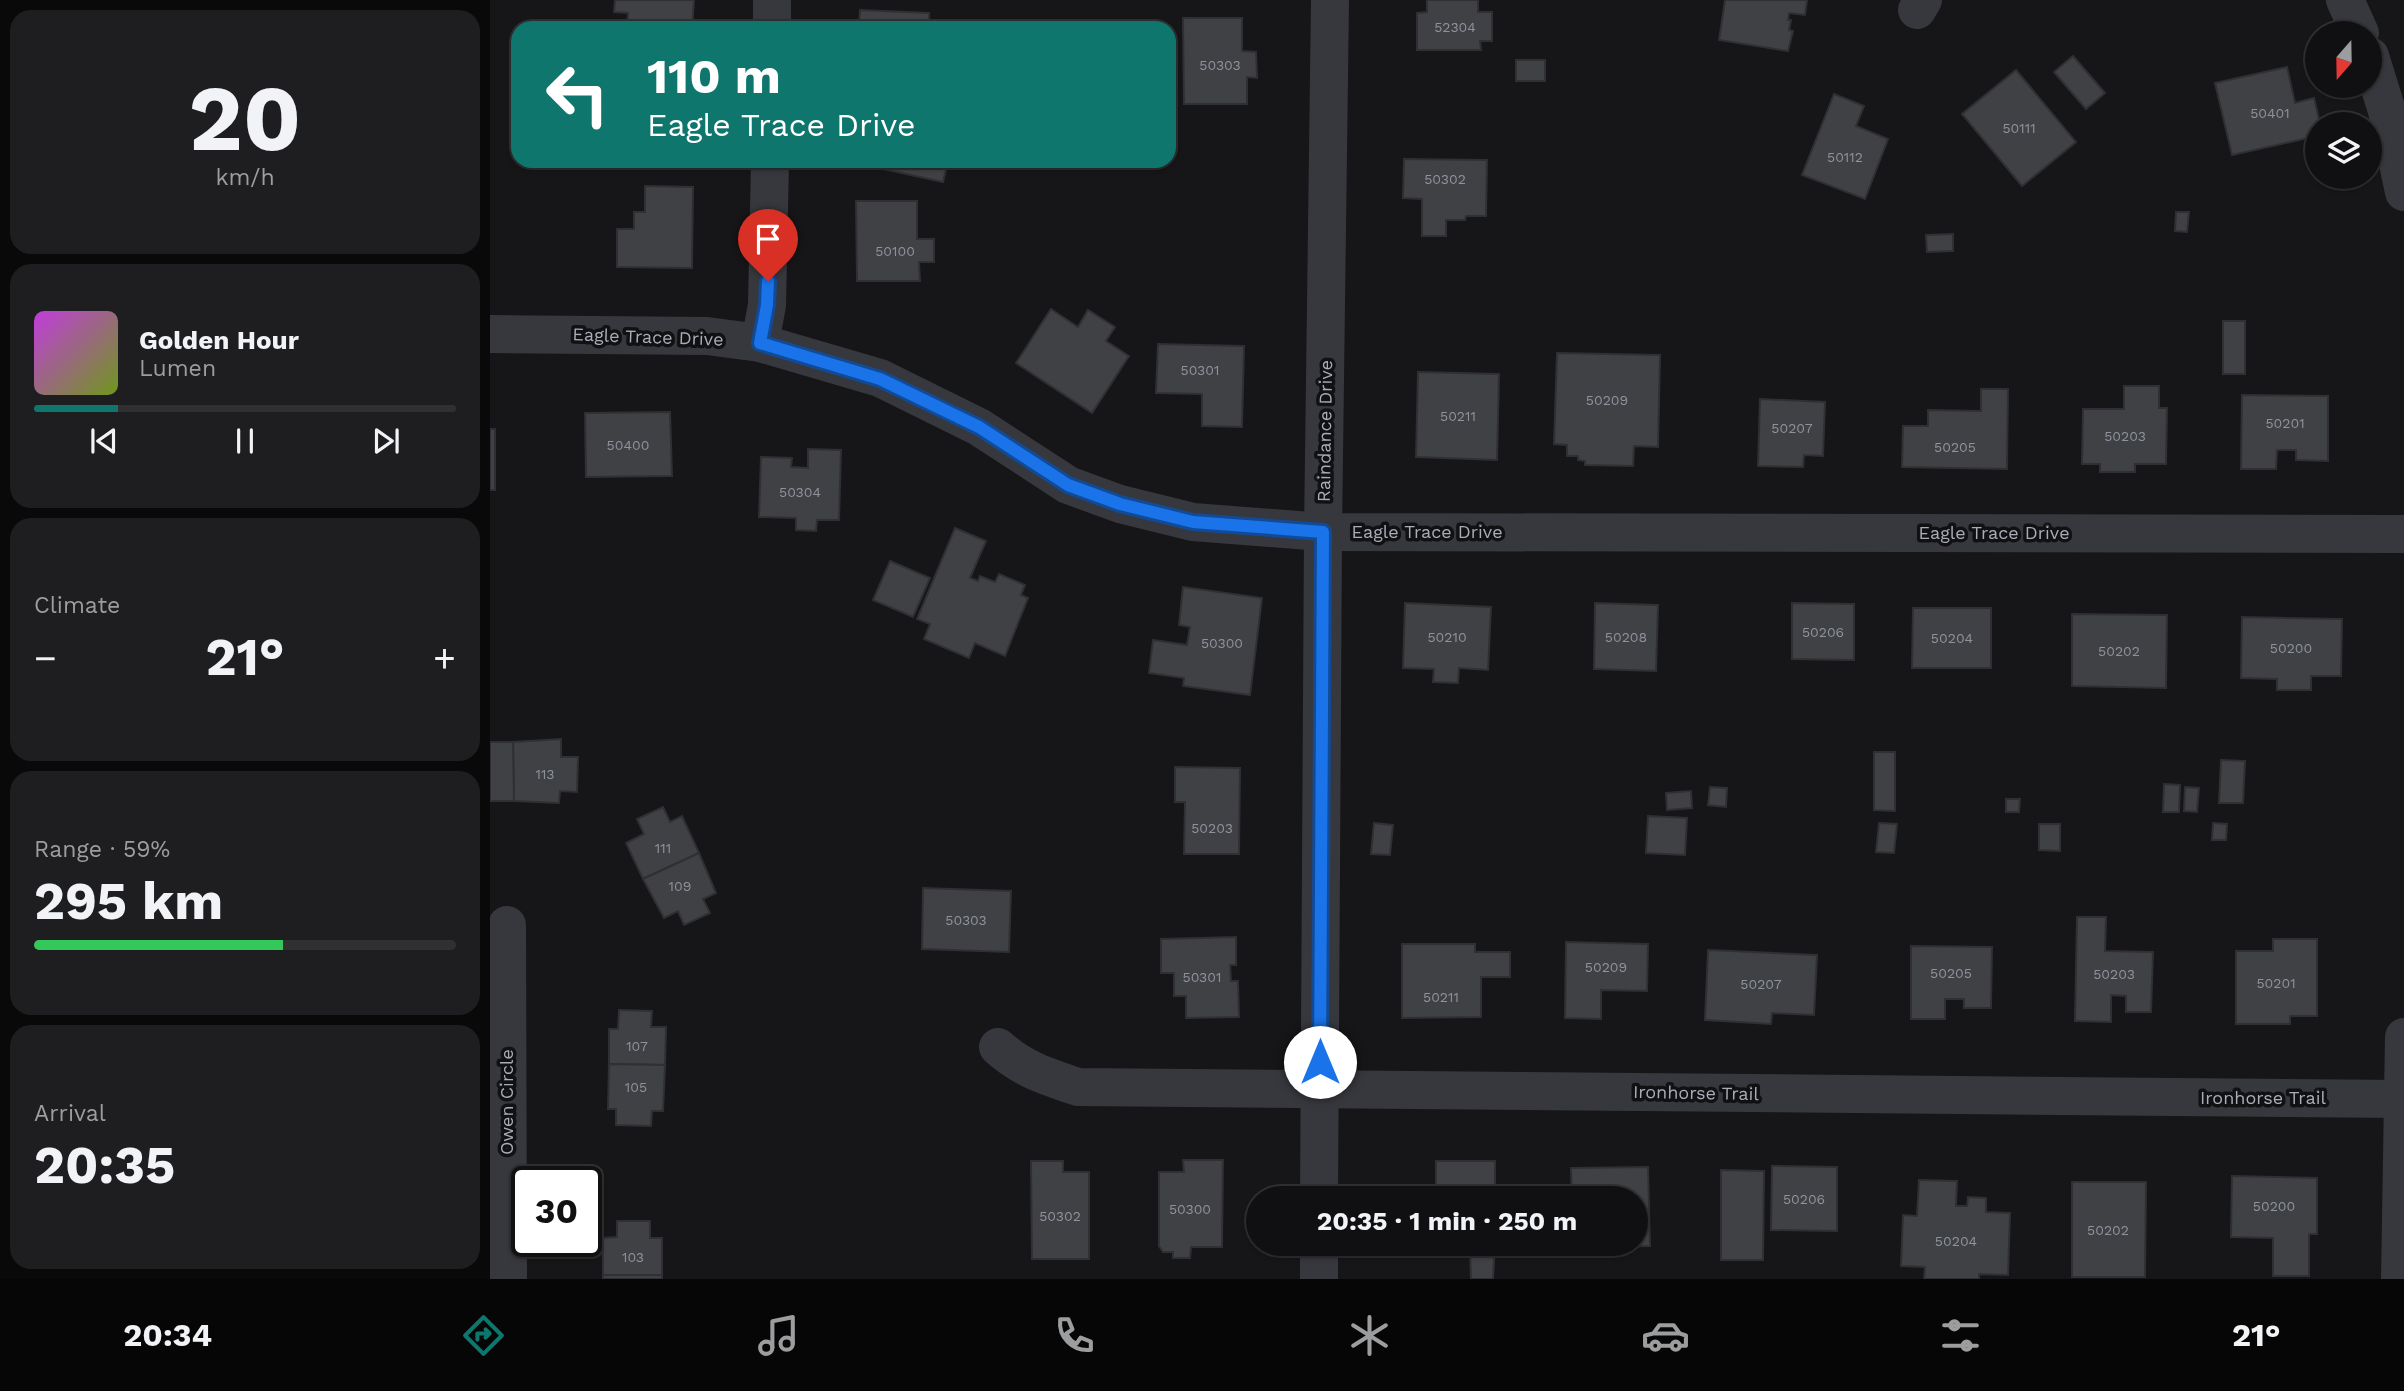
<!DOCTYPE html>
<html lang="en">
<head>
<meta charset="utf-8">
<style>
	body { margin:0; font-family:"Work Sans",sans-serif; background:#1e1e20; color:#f1f3f6; height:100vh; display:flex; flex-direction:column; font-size:26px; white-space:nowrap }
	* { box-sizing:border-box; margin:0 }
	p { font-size:23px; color:#9c9d9f }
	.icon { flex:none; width:38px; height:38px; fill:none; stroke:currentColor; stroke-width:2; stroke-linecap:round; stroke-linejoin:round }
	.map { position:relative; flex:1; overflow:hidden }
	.side { display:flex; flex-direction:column; gap:10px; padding:10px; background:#09090a; width:490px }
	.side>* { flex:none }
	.banner { position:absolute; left:21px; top:21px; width:665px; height:147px; border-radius:21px; box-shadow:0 2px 5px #0004,0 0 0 2px #303032; background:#0f766e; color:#fff; overflow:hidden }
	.needle { width:46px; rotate:200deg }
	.controls { position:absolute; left:1815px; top:21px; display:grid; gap:14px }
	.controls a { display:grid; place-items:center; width:77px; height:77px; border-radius:50%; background:#101012; box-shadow:0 2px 5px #0004,0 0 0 2px #303032; font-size:35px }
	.speed { position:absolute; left:21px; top:1166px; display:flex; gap:14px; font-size:35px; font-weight:700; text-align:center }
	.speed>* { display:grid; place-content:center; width:91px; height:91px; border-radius:50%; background:#101012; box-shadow:0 2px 5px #0004,0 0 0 2px #303032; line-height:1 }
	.speed .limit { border:4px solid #111; border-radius:10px; background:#fff; color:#111 }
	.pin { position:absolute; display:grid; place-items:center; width:60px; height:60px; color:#fff; margin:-72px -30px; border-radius:50% 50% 50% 0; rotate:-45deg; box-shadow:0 0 7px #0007 }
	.pin .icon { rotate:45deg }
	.me { position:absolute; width:77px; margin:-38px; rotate:0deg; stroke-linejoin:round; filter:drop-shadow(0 0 5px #0008) }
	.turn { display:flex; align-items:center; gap:24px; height:147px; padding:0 21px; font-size:32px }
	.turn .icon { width:91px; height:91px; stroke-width:2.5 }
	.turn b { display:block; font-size:49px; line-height:60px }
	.big { font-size:52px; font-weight:700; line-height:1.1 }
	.side .tile { flex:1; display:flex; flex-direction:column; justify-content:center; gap:10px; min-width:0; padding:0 24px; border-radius:21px; background:#1e1e20 }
	.side .dial { align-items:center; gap:0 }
	.dial b { font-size:91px; line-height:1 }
	.song { display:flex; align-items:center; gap:21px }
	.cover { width:84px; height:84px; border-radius:10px; background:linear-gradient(135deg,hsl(290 70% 55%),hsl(80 70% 35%)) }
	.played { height:7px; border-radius:4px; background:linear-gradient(90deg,#0f766e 20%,#303032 20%) }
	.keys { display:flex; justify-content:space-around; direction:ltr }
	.heat { display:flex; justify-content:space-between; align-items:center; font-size:38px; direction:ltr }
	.charge { height:10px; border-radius:5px; background:linear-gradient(90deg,#34c759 59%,#303032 0) }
	.trip { position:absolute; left:756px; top:1186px; width:402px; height:70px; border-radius:35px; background:#101012; box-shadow:0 2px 5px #0004,0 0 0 2px #303032; font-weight:700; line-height:70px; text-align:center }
	.tab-bar { display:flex; height:112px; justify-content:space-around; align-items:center; background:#060607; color:#9c9d9f }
	.tab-bar .icon { width:49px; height:49px }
	.tab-bar .selected { color:#0f766e }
	.tab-bar b { font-size:32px; color:#f1f3f6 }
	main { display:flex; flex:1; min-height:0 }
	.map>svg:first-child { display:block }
</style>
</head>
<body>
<main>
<section class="side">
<div class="tile dial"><b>20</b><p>km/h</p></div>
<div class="tile">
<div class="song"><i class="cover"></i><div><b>Golden Hour</b><p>Lumen</p></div></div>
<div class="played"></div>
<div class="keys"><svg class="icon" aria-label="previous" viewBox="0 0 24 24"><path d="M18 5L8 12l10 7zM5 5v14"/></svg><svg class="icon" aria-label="pause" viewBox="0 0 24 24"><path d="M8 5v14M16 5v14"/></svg><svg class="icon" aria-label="next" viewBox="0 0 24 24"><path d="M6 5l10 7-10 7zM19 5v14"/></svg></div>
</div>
<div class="tile"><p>Climate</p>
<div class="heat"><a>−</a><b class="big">21°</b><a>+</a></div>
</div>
<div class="tile"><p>Range · 59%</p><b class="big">295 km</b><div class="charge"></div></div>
<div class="tile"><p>Arrival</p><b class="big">20:35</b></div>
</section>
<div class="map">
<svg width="1914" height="1279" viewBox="0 0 1914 1279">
	<rect width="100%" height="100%" fill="#161618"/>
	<g fill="#404145" stroke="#303034" stroke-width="2">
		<polygon points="125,0 204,0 202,28 137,28 138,13 124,12"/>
		<polygon points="937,0 988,0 988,12 1002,12 1002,41 990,41 991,50 927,50 927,13 937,12"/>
		<polygon points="1235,0 1317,0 1315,15 1299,13 1298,20 1301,20 1299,30 1303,31 1298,51 1229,40"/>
		<polygon points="370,10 439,13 439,28 369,28"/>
		<polygon points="693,18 752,18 752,51 766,52 767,78 757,77 757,104 694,104"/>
		<polygon points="1583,56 1615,93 1596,109 1564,72"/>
		<polygon points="22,57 28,57 28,79 23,79"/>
		<rect x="1026" y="60" width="29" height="21"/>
		<polygon points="1797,67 1805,103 1824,98 1830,124 1827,124 1827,136 1742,155 1725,83"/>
		<polygon points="1526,70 1586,142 1532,186 1472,114"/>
		<polygon points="1344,94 1374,106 1366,126 1398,139 1375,199 1312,175"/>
		<polygon points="914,159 997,160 996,216 976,216 975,220 956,220 956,236 932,236 932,199 913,198"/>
		<polygon points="357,161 458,161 453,182"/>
		<polygon points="155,186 203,187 202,268 127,267 127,229 144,229 144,212 155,212"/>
		<polygon points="366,201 427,201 427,239 444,239 444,262 429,262 430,281 367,281"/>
		<polygon points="1686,212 1699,212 1697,232 1685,231"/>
		<polygon points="1463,234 1463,251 1437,252 1436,235"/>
		<polygon points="561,309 588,327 598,310 625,327 616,341 639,356 602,413 526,363"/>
		<rect x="1733" y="321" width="22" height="53"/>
		<polygon points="668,344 754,346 752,427 712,426 712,394 666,393"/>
		<polygon points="1067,353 1170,355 1168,447 1144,446 1143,466 1095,465 1095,461 1088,460 1088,456 1077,456 1077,445 1064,444"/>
		<polygon points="928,372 1009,374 1007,460 926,457"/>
		<polygon points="1634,386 1669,386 1669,408 1677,408 1676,464 1645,464 1645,472 1610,472 1610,464 1592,464 1593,409 1634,409"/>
		<polygon points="1491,389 1518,389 1517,469 1412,467 1413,426 1438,426 1438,410 1491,411"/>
		<polygon points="1752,395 1838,396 1838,461 1806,460 1806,450 1787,450 1786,469 1751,469"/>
		<polygon points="1270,399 1335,402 1333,456 1314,455 1313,467 1268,466"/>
		<polygon points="180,412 182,476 96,477 95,413"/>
		<rect x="0" y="429" width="5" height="61"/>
		<polygon points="318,449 351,450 349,520 327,520 326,531 306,530 306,518 269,517 271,457 302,458 301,467 318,468"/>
		<polygon points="465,528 496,541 480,578 488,581 490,576 505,582 509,574 535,585 531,595 538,598 515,656 485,643 479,658 434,639 440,624 427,619"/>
		<polygon points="400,561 440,578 423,617 383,600"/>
		<polygon points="693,587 772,598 760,695 693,686 694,678 659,673 663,640 697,645 700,627 689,625"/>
		<polygon points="915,603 1001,607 998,670 969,668 968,683 943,682 944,669 913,668"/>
		<polygon points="1105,603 1168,605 1166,671 1104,669"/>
		<polygon points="1302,603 1364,604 1364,660 1302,659"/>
		<polygon points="1423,608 1501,608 1501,668 1422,668"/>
		<polygon points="1582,614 1677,615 1676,688 1582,686"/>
		<polygon points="1752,617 1852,619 1851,676 1821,676 1821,690 1787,690 1787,679 1751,678"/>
		<polygon points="71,739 71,757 88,757 87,792 70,791 69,803 24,801 23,742"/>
		<polygon points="0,742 23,742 24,801 0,801"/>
		<polygon points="1384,752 1405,752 1405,811 1384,810"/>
		<polygon points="1731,760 1755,761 1753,803 1729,803"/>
		<polygon points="685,767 750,768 749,854 694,854 695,802 685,802"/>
		<polygon points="1674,784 1690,785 1689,812 1673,812"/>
		<polygon points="1220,787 1237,788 1236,807 1218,805"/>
		<polygon points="1695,787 1709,788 1707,812 1694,811"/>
		<polygon points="1201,791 1202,808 1177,810 1176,793"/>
		<polygon points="1516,799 1530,799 1529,812 1516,812"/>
		<polygon points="173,807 180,822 192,816 209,853 153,879 136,843 154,834 147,819"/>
		<polygon points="1158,816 1197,818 1195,855 1156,853"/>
		<polygon points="884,823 903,825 900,855 881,854"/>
		<polygon points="1389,823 1407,824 1404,853 1386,852"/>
		<polygon points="1723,823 1737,824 1736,840 1722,840"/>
		<polygon points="1549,824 1570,824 1570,851 1549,850"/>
		<polygon points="209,853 226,893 213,899 220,913 194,925 188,911 174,918 153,879"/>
		<polygon points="433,888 521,891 519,952 432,949"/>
		<polygon points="1587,917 1616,917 1615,951 1663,952 1661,1012 1636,1012 1636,996 1621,995 1621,1022 1585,1021"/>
		<polygon points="746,937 746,965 740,965 741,981 748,981 749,1017 696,1018 696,996 684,996 684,973 671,973 671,939"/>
		<polygon points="1783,939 1827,939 1827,1016 1800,1016 1800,1024 1746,1024 1746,951 1783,951"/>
		<polygon points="1076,942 1158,944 1157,991 1111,990 1111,1019 1075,1018"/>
		<polygon points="912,944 985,944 985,952 1020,952 1020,977 991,977 991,1017 912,1018"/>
		<polygon points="1421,946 1502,947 1501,1008 1474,1008 1474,999 1455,999 1455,1019 1421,1019"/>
		<polygon points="1218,950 1327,955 1324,1015 1282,1013 1281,1024 1215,1020"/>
		<polygon points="129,1010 162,1011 161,1027 176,1027 175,1065 119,1064 119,1029 128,1029"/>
		<polygon points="119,1064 175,1065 173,1111 162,1111 161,1126 126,1125 126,1109 118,1109"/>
		<polygon points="693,1160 733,1160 732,1247 701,1247 700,1258 683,1258 683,1252 673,1252 669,1246 669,1172 694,1172"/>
		<polygon points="541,1161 573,1161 573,1172 599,1172 599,1259 542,1259"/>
		<rect x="946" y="1161" width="59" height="38"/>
		<polygon points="1282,1166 1347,1167 1347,1231 1281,1230"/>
		<polygon points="1158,1167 1160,1246 1083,1248 1083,1244 1146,1244 1146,1199 1082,1199 1081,1168"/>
		<polygon points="1231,1170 1274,1171 1273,1260 1231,1260"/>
		<polygon points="1742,1176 1827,1178 1827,1234 1819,1234 1819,1276 1783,1276 1783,1238 1741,1237"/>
		<polygon points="1429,1180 1467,1181 1466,1206 1477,1206 1478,1197 1496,1198 1496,1212 1520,1213 1518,1275 1489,1274 1489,1279 1434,1279 1435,1267 1411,1266 1413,1215 1427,1216"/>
		<polygon points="1582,1182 1656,1182 1655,1277 1582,1277"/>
		<polygon points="127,1221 160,1221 160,1238 172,1238 172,1275 113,1275 113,1238 127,1237"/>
		<polygon points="946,1244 1005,1244 1003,1279 981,1279 980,1248 946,1248"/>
		<rect x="113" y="1275" width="59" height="4"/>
	</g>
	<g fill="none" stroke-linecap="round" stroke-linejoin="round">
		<g stroke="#37383d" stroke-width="38">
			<polyline points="1855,0 1870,33"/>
			<polyline points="1427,10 1433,0"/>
			<polyline points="282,28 282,0"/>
			<polyline points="1880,56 1897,111 1914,192"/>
			<polyline points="0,334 217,336 270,343 390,378 489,427 578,485 630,504 703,522 833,532 1914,534"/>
			<polyline points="270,343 277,305 280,161"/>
			<polyline points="17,925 18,1279"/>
			<path d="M508,1047C532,1069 558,1077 588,1087L1914,1099"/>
			<polyline points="829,1199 833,532 840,0"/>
			<polyline points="829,1279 829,1244"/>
			<polyline points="1910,1279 1914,1037"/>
		</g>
	</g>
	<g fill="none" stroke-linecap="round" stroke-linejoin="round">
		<defs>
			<polyline id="route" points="278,281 277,305 270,343 390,379 489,427 578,485 630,504 703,522 833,532 830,1062"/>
		</defs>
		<use href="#route" stroke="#114b97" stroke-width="18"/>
		<use href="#route" stroke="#1a73e8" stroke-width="12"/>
	</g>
	<g text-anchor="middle" stroke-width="7" stroke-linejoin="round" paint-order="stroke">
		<g font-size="14" fill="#8e929b">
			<text x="965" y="32">52304</text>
			<text x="730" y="70">50303</text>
			<text x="1780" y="118">50401</text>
			<text x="1529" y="133">50111</text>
			<text x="1355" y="162">50112</text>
			<text x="955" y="184">50302</text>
			<text x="405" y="256">50100</text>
			<text x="710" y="375">50301</text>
			<text x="1117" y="405">50209</text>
			<text x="968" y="421">50211</text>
			<text x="1795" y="428">50201</text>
			<text x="1302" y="433">50207</text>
			<text x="1635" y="441">50203</text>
			<text x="138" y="450">50400</text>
			<text x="1465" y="452">50205</text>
			<text x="310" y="497">50304</text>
			<text x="1333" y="637">50206</text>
			<text x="957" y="642">50210</text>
			<text x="1136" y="642">50208</text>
			<text x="1462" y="643">50204</text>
			<text x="732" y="648">50300</text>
			<text x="1801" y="653">50200</text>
			<text x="1629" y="656">50202</text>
			<text x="55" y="779">113</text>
			<text x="722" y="833">50203</text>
			<text x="173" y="853">111</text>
			<text x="190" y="891">109</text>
			<text x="476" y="925">50303</text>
			<text x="1116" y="972">50209</text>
			<text x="1461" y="978">50205</text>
			<text x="1624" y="979">50203</text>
			<text x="712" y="982">50301</text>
			<text x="1786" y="988">50201</text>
			<text x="1271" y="989">50207</text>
			<text x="951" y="1002">50211</text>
			<text x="147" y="1051">107</text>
			<text x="146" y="1092">105</text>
			<text x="1314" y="1204">50206</text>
			<text x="1784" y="1211">50200</text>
			<text x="700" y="1214">50300</text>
			<text x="570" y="1221">50302</text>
			<text x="1618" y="1235">50202</text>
			<text x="1466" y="1246">50204</text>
			<text x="143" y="1262">103</text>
		</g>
		<g font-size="18" fill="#a8adb8" stroke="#111113">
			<text transform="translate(158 337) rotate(2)" y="6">Eagle Trace Drive</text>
			<text transform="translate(835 431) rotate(-89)" y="6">Raindance Drive</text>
			<text x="937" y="538">Eagle Trace Drive</text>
			<text x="1504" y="539">Eagle Trace Drive</text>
			<text transform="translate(1206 1093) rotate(1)" y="6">Ironhorse Trail</text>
			<text x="1773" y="1104">Ironhorse Trail</text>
			<text transform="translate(17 1102) rotate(-90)" y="6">Owen Circle</text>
		</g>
	</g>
</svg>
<div class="controls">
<a><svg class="needle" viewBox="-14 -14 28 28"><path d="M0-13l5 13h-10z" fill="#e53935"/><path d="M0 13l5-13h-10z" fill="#9c9d9f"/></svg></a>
<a><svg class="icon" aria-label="layers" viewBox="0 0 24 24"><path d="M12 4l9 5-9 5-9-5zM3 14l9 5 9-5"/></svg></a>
</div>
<div class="speed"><div class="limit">30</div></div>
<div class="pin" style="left:278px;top:281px;background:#d93025"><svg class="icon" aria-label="arrive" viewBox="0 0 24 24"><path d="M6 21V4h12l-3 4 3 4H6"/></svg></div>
<svg class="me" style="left:830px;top:1062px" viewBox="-20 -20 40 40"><circle r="19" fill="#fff"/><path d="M0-13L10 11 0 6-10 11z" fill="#1a73e8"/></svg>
<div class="trip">20:35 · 1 min · 250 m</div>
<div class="banner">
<div class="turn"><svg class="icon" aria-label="left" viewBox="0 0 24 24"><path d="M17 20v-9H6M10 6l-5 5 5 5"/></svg><div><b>110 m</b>Eagle Trace Drive</div></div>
</div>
</div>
</main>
<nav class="tab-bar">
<b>20:34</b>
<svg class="icon selected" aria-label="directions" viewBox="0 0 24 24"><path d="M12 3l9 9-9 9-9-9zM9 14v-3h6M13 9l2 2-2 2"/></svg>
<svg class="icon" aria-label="music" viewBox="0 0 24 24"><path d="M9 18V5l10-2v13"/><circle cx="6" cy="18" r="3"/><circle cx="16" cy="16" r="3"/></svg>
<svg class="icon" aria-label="phone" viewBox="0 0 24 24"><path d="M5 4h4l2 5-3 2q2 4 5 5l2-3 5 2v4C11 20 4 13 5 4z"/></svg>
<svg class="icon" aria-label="climate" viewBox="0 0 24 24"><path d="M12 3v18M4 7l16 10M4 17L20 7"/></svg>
<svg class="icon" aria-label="car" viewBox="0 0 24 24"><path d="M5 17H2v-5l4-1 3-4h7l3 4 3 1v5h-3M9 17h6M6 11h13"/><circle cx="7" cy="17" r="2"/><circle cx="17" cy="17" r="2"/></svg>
<svg class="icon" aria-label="filters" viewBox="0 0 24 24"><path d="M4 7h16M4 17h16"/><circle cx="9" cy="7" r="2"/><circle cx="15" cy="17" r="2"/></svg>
<b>21°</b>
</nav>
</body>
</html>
